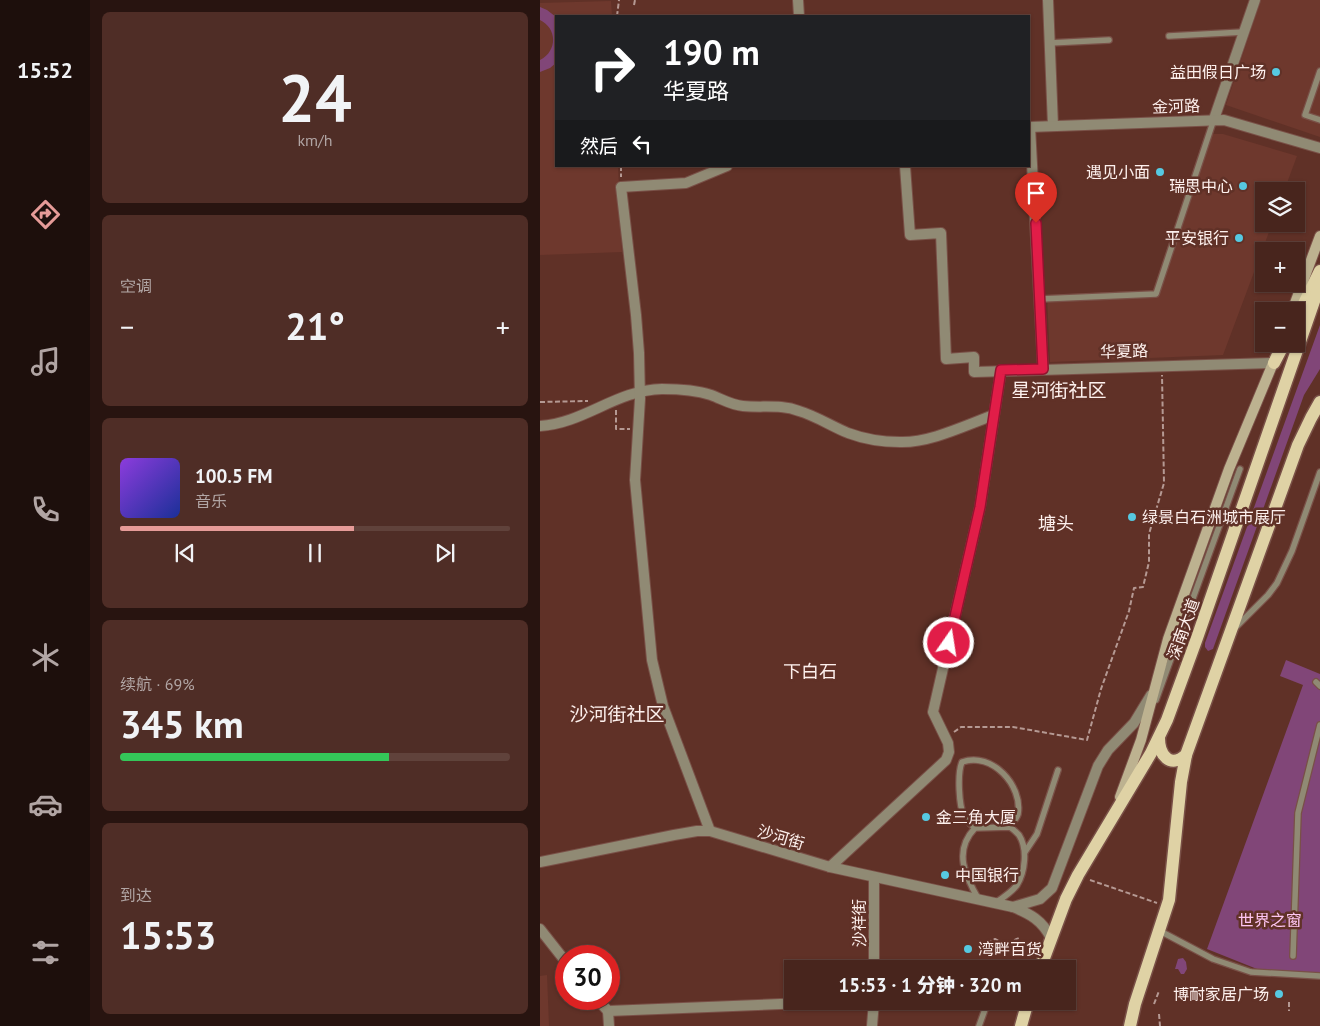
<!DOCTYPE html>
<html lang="zh">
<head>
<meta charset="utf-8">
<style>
	body { margin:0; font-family:"PT Sans","Noto Sans SC",sans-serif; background:#4f2d26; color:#f1f3f6; height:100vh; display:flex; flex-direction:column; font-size:19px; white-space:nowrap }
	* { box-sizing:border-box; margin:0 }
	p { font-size:16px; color:#b1a5a4 }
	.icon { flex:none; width:28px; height:28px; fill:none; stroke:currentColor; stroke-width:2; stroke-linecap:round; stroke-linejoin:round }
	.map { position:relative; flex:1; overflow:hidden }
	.drawer { display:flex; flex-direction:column; gap:12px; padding:12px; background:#281410; width:450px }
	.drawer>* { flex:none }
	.guide { position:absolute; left:15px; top:15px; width:475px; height:152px; border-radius:0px; box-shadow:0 1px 4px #0004,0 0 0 1px #60423b; background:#202124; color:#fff; overflow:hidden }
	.buttons { position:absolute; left:715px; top:182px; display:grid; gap:10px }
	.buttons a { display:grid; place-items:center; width:50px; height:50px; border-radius:0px; background:#48251d; box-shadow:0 1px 4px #0004,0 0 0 1px #60423b; font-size:25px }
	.speed { position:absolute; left:15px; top:945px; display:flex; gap:10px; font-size:25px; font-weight:700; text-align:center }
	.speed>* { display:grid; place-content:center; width:65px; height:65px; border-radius:50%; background:#48251d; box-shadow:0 1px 4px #0004,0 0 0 1px #60423b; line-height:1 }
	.speed .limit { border:8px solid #d22; background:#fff; color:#111 }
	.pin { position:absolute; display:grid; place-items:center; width:42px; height:42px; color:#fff; margin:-51px -21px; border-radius:50% 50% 50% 0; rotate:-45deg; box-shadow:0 0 5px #0007 }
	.pin .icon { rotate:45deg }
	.me { position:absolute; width:55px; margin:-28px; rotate:13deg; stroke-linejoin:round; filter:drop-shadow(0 0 4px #0008) }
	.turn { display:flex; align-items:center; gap:18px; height:105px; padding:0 25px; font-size:22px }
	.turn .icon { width:65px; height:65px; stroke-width:2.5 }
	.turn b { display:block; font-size:35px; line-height:42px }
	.then { display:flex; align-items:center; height:48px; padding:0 25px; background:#0003; gap:10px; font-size:19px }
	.big { font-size:38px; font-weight:800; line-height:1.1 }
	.drawer .widget { flex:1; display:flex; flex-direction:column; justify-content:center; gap:8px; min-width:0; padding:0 18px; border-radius:8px; background:#4f2d26 }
	.drawer .dial { align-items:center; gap:0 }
	.dial b { font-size:65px; line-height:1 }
	.song { display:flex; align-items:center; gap:15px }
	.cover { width:60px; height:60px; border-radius:8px; background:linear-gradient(135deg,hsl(270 70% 55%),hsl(230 70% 35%)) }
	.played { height:5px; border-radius:2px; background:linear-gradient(90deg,#e69b98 60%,#60423b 60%) }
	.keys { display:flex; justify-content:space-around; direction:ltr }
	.heat { display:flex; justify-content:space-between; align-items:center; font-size:28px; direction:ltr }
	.charge { height:8px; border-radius:4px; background:linear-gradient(90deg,#34c759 69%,#60423b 0) }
	.trip { position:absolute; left:244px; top:960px; width:292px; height:50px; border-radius:0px; background:#48251d; box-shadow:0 1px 4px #0004,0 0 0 1px #60423b; font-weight:800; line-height:50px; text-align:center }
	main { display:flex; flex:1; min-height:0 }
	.tabs { display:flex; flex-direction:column; width:90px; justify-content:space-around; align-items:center; background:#1d0f0c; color:#b1a5a4 }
	.tabs .icon { width:35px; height:35px }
	.tabs .selected { color:#e69b98 }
	.tabs b { font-size:22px; color:#f1f3f6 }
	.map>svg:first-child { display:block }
</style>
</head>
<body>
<main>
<nav class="tabs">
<b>15:52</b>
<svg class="icon selected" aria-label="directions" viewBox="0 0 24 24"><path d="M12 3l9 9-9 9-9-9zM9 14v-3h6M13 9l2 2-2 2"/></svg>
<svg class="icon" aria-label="music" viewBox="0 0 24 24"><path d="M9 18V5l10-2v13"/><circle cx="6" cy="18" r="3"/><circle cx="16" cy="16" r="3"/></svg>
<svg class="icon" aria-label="phone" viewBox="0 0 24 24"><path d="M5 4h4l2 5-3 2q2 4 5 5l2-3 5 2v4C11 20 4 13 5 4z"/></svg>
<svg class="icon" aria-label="climate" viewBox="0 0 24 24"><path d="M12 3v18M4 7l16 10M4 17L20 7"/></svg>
<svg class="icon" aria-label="car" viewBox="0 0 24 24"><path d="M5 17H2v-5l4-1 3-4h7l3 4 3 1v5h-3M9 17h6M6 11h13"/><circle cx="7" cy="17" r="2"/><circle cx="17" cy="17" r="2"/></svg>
<svg class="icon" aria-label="filters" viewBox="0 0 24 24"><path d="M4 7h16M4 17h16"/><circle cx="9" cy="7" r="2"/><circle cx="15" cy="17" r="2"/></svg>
</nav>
<section class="drawer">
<div class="widget dial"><b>24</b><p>km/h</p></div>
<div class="widget"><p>空调</p>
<div class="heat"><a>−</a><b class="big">21°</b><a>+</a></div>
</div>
<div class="widget">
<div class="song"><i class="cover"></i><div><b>100.5 FM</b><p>音乐</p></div></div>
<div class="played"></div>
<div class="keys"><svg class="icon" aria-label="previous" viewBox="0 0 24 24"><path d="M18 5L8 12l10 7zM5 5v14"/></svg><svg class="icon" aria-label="pause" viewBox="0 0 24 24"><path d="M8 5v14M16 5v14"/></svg><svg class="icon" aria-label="next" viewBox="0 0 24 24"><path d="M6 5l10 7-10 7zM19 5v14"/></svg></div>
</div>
<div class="widget"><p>续航 · 69%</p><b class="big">345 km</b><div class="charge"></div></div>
<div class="widget"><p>到达</p><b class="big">15:53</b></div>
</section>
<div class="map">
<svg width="780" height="1026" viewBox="0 0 780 1026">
	<rect width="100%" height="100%" fill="#603127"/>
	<g fill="#6e382d">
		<polygon points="721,0 780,0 780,137 686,105"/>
		<polygon points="71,1 72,16 16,16 16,166 78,166 82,252 0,255 0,3"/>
		<polygon points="665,134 683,134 757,156 744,191 724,191 724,224 732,224 683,355 510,362 507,295 613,290"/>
		<polygon points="7,975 9,1026 0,1026 0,976"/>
	</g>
	<g fill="#814678">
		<path d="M0,7L7,10L16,17V63L10,68L0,72V60C18,51 17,28 0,20Z"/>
		<polygon points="780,325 780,369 764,395 673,649 668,651 665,647 665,643"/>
		<polygon points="746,660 780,674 780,973 717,969 667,949 763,685 740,676"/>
		<polygon points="643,958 646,962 647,969 644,974 641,974 638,969 635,969 638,959"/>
	</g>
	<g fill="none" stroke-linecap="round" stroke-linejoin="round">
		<defs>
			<g id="service">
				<polyline points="629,36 704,32"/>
				<polyline points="509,43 569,40"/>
				<polyline points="780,71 765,115 780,120"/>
				<polyline points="500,299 616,294 674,119"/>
				<polyline points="696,627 728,595 737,583 752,551 780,472"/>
				<polyline points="776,682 780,686"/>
				<polyline points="616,700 700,469"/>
				<path d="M435,828C432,825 426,821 424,817C419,805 417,774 422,762C452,751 483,786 478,814C477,818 472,823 470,827"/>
				<polyline points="485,852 497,834 518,770"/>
				<path d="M439,900C425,876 413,851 435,828L470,827C473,829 476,832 479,835C488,849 485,872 477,885C471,893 463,898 455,903"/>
				<polyline points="620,931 673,959 711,972 780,976"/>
				<polyline points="753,956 758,813 780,725"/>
				<polyline points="459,969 460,967"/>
				<polyline points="439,1026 448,1001"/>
			</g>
			<g id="minor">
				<polyline points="258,0 259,16"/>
				<polyline points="508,0 513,126"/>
				<polyline points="674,119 715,0"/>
				<polyline points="489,127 684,120 780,148"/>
				<polyline points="490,127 503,369"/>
				<polyline points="365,166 370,235 401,233 406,359 434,357 434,372 734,363"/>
				<path d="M0,426C45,423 76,390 122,389C138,389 156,390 171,395C182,399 191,405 203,406C222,408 241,404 259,411C276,416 291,426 308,433C324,439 342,442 360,442C390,443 426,425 454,415"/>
				<polyline points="170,831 123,706 112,660 95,480 100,399 99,353 96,315 81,187 146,183 187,166"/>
				<path d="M0,862L134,835L157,831H170L290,867L473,907C490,914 502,920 511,938"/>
				<polyline points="290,867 406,760 409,752 408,743 393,712 440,507 461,370"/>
				<polyline points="473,907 500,899 512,888 558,766 568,750 594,723 611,695"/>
				<polyline points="0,929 26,962"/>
				<polyline points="334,969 334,878"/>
				<polyline points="57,999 68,1011 314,1001"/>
				<polyline points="68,1011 69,1026"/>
				<polyline points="332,1026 334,1001"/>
			</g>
			<g id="secondary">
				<polyline points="752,311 780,236"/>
				<polyline points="580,797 601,740 628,639 689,469 736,356"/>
			</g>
			<g id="primary">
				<polyline points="756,320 780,271"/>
				<polyline points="734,363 744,344"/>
				<path d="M619,738C619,755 630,769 646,755"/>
				<polyline points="500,969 526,899 538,875 611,753 627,720 657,638 780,284"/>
				<polyline points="481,1026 488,1001"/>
				<polyline points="590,1026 595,1004 629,900 641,782 646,755 758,445 771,418 780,402"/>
			</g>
		</defs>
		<use href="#service" stroke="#795047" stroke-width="8"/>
		<use href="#minor" stroke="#795047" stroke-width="12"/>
		<use href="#secondary" stroke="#795047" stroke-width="12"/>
		<use href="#primary" stroke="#795047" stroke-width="15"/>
		<g stroke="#b59993" stroke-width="2" stroke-dasharray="5 2.5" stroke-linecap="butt">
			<polyline points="94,5 95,0"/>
			<polyline points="77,16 79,0"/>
			<polyline points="81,166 81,177"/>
			<polyline points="0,402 48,401"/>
			<polyline points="76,410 76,429 90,429"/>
			<polyline points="414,732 421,727 473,727 547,740 561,689 589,611 594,588 603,587 609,562 609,534 624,483 622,375"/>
			<polyline points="550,880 617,903"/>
			<polyline points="447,943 455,939 465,944 479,938"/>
			<polyline points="470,962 475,964 473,969"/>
			<polyline points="749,1002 749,1011"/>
			<polyline points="614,1004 619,991"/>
			<polyline points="619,1014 620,1026"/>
		</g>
		<use href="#service" stroke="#908a74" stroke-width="5.5"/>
		<use href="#minor" stroke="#908a74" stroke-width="10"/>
		<use href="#secondary" stroke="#bdb290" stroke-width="10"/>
		<use href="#primary" stroke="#dfd2a5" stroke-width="12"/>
	</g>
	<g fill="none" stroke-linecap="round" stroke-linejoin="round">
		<defs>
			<polyline id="route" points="409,643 440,507 461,370 503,369 496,223"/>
		</defs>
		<use href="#route" stroke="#92132f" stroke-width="12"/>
		<use href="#route" stroke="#e11d48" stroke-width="9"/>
	</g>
	<g fill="#56c9e1" stroke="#603127" stroke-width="2">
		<circle cx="736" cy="72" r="5"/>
		<circle cx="620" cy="172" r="5"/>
		<circle cx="703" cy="186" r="5"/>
		<circle cx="699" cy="238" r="5"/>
		<circle cx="592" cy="517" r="5"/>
		<circle cx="386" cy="817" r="5"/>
		<circle cx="405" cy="875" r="5"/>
		<circle cx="428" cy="949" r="5"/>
		<circle cx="739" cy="994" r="5"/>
	</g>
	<g text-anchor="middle" stroke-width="5" stroke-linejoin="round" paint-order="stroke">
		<g font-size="16" fill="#fdf0ed" stroke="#603127" text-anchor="end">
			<text x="726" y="78">益田假日广场</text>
			<text x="610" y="178">遇见小面</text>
			<text x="693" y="192">瑞思中心</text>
			<text x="689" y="244">平安银行</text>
			<text x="602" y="523" text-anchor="start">绿景白石洲城市展厅</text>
			<text x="396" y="823" text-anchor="start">金三角大厦</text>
			<text x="415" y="881" text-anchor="start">中国银行</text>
			<text x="438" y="955" text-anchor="start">湾畔百货</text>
			<text x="729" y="1000">博耐家居广场</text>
		</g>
		<g font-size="16" fill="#fdf0ed" stroke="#603127">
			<text transform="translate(636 106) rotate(-2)" y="6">金河路</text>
			<text transform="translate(584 351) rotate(-2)" y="6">华夏路</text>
			<text transform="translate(643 629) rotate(-70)" y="6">深南大道</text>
			<text transform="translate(241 837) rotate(17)" y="6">沙河街</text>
			<text transform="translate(319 923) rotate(-90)" y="6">沙祥街</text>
		</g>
		<g font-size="16" fill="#fdc5f2" stroke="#603127">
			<text x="730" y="926">世界之窗</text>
		</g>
		<g font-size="18" fill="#fdf0ed" stroke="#603127">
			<text x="516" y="530">塘头</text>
			<text x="270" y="678">下白石</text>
		</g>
		<g font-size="19" fill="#fdf0ed" stroke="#603127">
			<text x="519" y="397">星河街社区</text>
			<text x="77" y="721">沙河街社区</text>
		</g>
	</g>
</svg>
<div class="buttons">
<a><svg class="icon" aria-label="layers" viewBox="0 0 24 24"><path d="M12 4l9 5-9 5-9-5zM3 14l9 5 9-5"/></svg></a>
<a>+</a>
<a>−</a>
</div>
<div class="speed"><div class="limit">30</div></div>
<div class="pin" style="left:496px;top:223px;background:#d93025"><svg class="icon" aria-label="arrive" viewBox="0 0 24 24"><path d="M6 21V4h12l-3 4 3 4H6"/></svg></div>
<svg class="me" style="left:409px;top:643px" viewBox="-20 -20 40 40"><circle r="17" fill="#e11d48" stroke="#fff" stroke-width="3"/><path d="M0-11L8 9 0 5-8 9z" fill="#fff"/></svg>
<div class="trip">15:53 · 1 分钟 · 320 m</div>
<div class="guide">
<div class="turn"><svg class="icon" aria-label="right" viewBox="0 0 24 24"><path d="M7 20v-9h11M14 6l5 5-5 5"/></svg><div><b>190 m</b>华夏路</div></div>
<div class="then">然后<svg class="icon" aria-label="left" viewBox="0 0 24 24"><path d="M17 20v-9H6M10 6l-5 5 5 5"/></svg></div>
</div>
</div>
</main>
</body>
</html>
